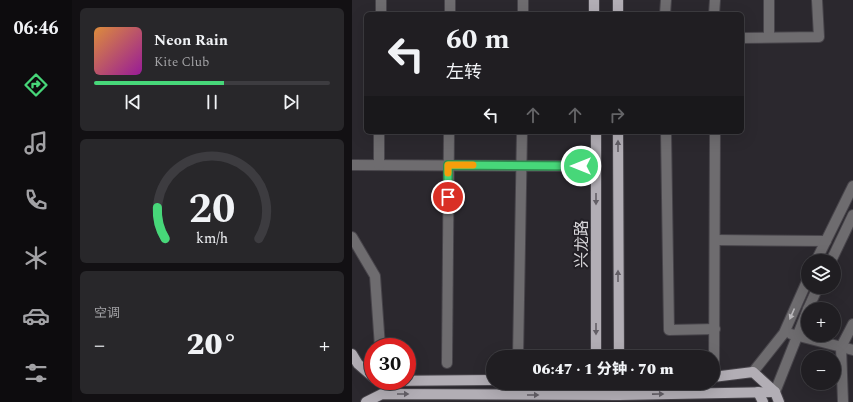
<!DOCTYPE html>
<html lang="zh">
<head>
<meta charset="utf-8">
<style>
	body { margin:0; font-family:Spectral,"Noto Sans SC",serif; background:#28272a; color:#f1f3f6; height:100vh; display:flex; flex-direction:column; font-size:15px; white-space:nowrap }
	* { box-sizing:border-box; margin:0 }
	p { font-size:13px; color:#a2a2a5 }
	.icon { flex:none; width:22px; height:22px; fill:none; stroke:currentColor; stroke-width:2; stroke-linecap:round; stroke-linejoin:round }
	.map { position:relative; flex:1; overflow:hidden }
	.sheet { display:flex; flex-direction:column; gap:8px; padding:8px; background:#121013; width:280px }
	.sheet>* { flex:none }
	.top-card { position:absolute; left:12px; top:12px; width:380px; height:122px; border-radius:6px; box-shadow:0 4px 16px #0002,0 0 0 1px #3d3c40; background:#201e22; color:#f1f3f6; overflow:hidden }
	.controls { position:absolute; left:449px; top:254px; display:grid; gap:8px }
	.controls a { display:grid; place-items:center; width:40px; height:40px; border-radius:50%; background:#201e22; box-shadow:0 4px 16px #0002,0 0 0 1px #3d3c40; font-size:20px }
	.speed { position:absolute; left:12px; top:338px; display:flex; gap:8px; font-size:20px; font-weight:700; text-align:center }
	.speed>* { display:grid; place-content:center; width:52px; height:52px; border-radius:50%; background:#201e22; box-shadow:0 4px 16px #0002,0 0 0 1px #3d3c40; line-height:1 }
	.speed .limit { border:6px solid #d22; background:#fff; color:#111 }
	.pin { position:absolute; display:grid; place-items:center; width:34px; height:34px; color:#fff; margin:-17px; border:2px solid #fff; border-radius:50%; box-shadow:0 1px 4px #0007 }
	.me { position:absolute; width:44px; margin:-22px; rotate:270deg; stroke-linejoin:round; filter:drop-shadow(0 0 3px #0008) }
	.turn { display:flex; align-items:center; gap:14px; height:84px; padding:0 16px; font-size:18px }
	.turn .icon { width:52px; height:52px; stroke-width:2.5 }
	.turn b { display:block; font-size:28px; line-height:34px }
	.lanes { display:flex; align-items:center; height:38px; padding:0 16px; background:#0003; justify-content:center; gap:20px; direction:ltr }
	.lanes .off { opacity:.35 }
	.big { font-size:30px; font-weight:800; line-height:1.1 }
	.sheet .tile { flex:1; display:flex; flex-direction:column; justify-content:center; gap:6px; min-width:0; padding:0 14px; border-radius:6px; background:#28272a }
	.sheet .dial { align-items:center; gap:0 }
	.dial svg { height:104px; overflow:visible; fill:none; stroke:#3d3c40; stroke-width:7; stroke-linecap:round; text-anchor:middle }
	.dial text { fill:#f1f3f6; stroke:none }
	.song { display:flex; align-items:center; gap:12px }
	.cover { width:48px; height:48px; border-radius:6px; background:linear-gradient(135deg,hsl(30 70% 55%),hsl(300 70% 35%)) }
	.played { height:4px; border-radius:2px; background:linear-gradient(90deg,#47d779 55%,#3d3c40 55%) }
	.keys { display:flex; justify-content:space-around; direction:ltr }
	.heat { display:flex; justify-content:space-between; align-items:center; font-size:22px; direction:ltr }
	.trip { position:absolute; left:134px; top:350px; width:234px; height:40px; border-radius:20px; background:#201e22; box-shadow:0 4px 16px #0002,0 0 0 1px #3d3c40; font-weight:800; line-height:40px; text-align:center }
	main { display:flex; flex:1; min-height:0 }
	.dock { display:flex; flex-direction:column; width:72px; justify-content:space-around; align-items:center; background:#0d0c0e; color:#a2a2a5 }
	.dock .icon { width:28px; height:28px }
	.dock .current { color:#47d779 }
	.dock b { font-size:18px; color:#f1f3f6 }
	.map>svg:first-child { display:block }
</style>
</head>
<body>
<main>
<nav class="dock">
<b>06:46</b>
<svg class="icon current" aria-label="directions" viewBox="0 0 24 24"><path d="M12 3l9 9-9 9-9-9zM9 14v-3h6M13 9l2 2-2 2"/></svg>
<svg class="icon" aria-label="music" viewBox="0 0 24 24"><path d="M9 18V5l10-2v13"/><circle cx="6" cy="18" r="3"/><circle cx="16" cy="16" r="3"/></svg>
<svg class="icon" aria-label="phone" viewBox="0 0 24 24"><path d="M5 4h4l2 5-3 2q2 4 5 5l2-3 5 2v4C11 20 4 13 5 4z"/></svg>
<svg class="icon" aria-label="climate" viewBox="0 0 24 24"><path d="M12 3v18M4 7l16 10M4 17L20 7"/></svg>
<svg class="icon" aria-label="car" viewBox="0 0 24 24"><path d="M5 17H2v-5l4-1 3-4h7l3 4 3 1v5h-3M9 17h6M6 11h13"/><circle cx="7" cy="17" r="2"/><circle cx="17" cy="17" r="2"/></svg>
<svg class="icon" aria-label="filters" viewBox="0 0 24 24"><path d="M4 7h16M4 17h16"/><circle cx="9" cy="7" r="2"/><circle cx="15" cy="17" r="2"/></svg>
</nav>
<section class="sheet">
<div class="tile">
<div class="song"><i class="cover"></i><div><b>Neon Rain</b><p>Kite Club</p></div></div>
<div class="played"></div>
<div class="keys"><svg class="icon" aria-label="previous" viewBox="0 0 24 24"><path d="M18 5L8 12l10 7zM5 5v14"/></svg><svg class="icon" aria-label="pause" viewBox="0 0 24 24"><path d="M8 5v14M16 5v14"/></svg><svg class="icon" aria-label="next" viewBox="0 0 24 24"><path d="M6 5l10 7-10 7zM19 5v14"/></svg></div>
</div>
<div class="tile dial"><svg viewBox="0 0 100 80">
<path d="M14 69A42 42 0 1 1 86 69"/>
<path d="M14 69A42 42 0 0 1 8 45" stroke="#47d779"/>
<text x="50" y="56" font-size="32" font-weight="700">20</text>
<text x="50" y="72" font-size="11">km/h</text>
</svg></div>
<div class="tile"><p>空调</p>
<div class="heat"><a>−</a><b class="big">20°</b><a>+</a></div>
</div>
</section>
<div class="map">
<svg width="501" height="402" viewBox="0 0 501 402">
	<rect width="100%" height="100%" fill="#2b282e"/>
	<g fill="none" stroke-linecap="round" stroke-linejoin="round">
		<defs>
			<g id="minor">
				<polyline points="417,0 417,37"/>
				<polyline points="29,14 29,0"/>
				<polyline points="98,14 98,0"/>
				<polyline points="171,14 171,0"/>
				<polyline points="313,14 314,0"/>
				<polyline points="362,14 363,0"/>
				<polyline points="390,38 467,37 465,0"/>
				<polyline points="314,132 317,330 363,329"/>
				<polyline points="0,165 244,166"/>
				<polyline points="27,165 27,132"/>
				<polyline points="0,237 23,276 28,347"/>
				<polyline points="363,240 474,241"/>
				<polyline points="464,261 501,186"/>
				<polyline points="479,261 501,215"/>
				<polyline points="456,309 466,287"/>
				<polyline points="439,334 501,350"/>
				<polyline points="166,357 170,132"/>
				<polyline points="95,363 97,132"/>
				<polyline points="401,372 432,333 456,279"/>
				<polyline points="362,377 363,132"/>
				<polyline points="423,392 456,309"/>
				<polyline points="491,402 489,347 501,324"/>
			</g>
			<g id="major">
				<polyline points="242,0 242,14"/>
				<polyline points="266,14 266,0"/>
				<polyline points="266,132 267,357"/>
				<polyline points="0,354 6,364 21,377"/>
				<polyline points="244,357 244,132"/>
				<polyline points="361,377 401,372 423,392 427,402"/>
				<polyline points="29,381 141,380"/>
				<polyline points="267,383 267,395"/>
				<polyline points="406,392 411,402"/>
				<polyline points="14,402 30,394 267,395 423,392"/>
			</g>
		</defs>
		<use href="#minor" stroke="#47444a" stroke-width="12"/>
		<use href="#major" stroke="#47444a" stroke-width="12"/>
		<use href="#minor" stroke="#6e6c6f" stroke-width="10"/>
		<use href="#major" stroke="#b2aeb5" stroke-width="10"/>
	</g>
	<defs><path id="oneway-solid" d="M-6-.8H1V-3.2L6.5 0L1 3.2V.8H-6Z"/></defs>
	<g fill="#635f66">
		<use href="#oneway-solid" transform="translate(266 146) rotate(-90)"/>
		<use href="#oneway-solid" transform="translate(244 199) rotate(90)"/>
		<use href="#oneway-solid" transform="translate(266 276) rotate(-90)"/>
		<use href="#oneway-solid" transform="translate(244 329) rotate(90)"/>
		<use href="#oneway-solid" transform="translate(51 394)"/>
		<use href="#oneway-solid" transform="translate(306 394) rotate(-1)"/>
		<use href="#oneway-solid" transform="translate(181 395)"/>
	</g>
	<use fill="#bab8bb" href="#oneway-solid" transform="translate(440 314) rotate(114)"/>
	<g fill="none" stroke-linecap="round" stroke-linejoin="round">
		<defs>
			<polyline id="route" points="96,197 96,165 229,166"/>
		</defs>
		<use href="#route" stroke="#2e8c4f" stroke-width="10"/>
		<use href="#route" stroke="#47d779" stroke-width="7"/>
		<polyline stroke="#f59e0b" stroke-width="7" points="96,173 96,165 121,165"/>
	</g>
	<g text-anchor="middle" stroke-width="4" stroke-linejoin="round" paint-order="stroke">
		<g font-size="16" fill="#dad8dc" stroke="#221f25">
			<text transform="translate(229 244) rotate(-90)" y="6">兴龙路</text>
		</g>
	</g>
</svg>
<div class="controls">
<a><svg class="icon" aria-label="layers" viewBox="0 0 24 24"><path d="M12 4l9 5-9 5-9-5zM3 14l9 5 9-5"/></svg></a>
<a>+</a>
<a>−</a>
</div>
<div class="speed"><div class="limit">30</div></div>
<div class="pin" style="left:96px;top:197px;background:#d93025"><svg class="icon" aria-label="arrive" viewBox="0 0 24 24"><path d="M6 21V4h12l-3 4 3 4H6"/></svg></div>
<svg class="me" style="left:229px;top:166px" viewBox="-20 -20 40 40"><circle r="17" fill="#47d779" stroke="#fff" stroke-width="3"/><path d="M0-11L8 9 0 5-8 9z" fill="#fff"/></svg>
<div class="trip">06:47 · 1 分钟 · 70 m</div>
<div class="top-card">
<div class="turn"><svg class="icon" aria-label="left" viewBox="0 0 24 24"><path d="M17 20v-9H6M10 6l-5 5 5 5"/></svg><div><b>60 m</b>左转</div></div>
<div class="lanes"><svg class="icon" aria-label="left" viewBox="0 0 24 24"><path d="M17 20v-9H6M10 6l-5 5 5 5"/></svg><svg class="icon off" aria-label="ahead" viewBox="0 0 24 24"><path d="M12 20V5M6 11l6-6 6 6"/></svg><svg class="icon off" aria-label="ahead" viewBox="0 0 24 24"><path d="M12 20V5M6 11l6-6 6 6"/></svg><svg class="icon off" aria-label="right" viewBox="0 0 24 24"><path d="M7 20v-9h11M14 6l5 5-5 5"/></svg></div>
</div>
</div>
</main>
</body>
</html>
